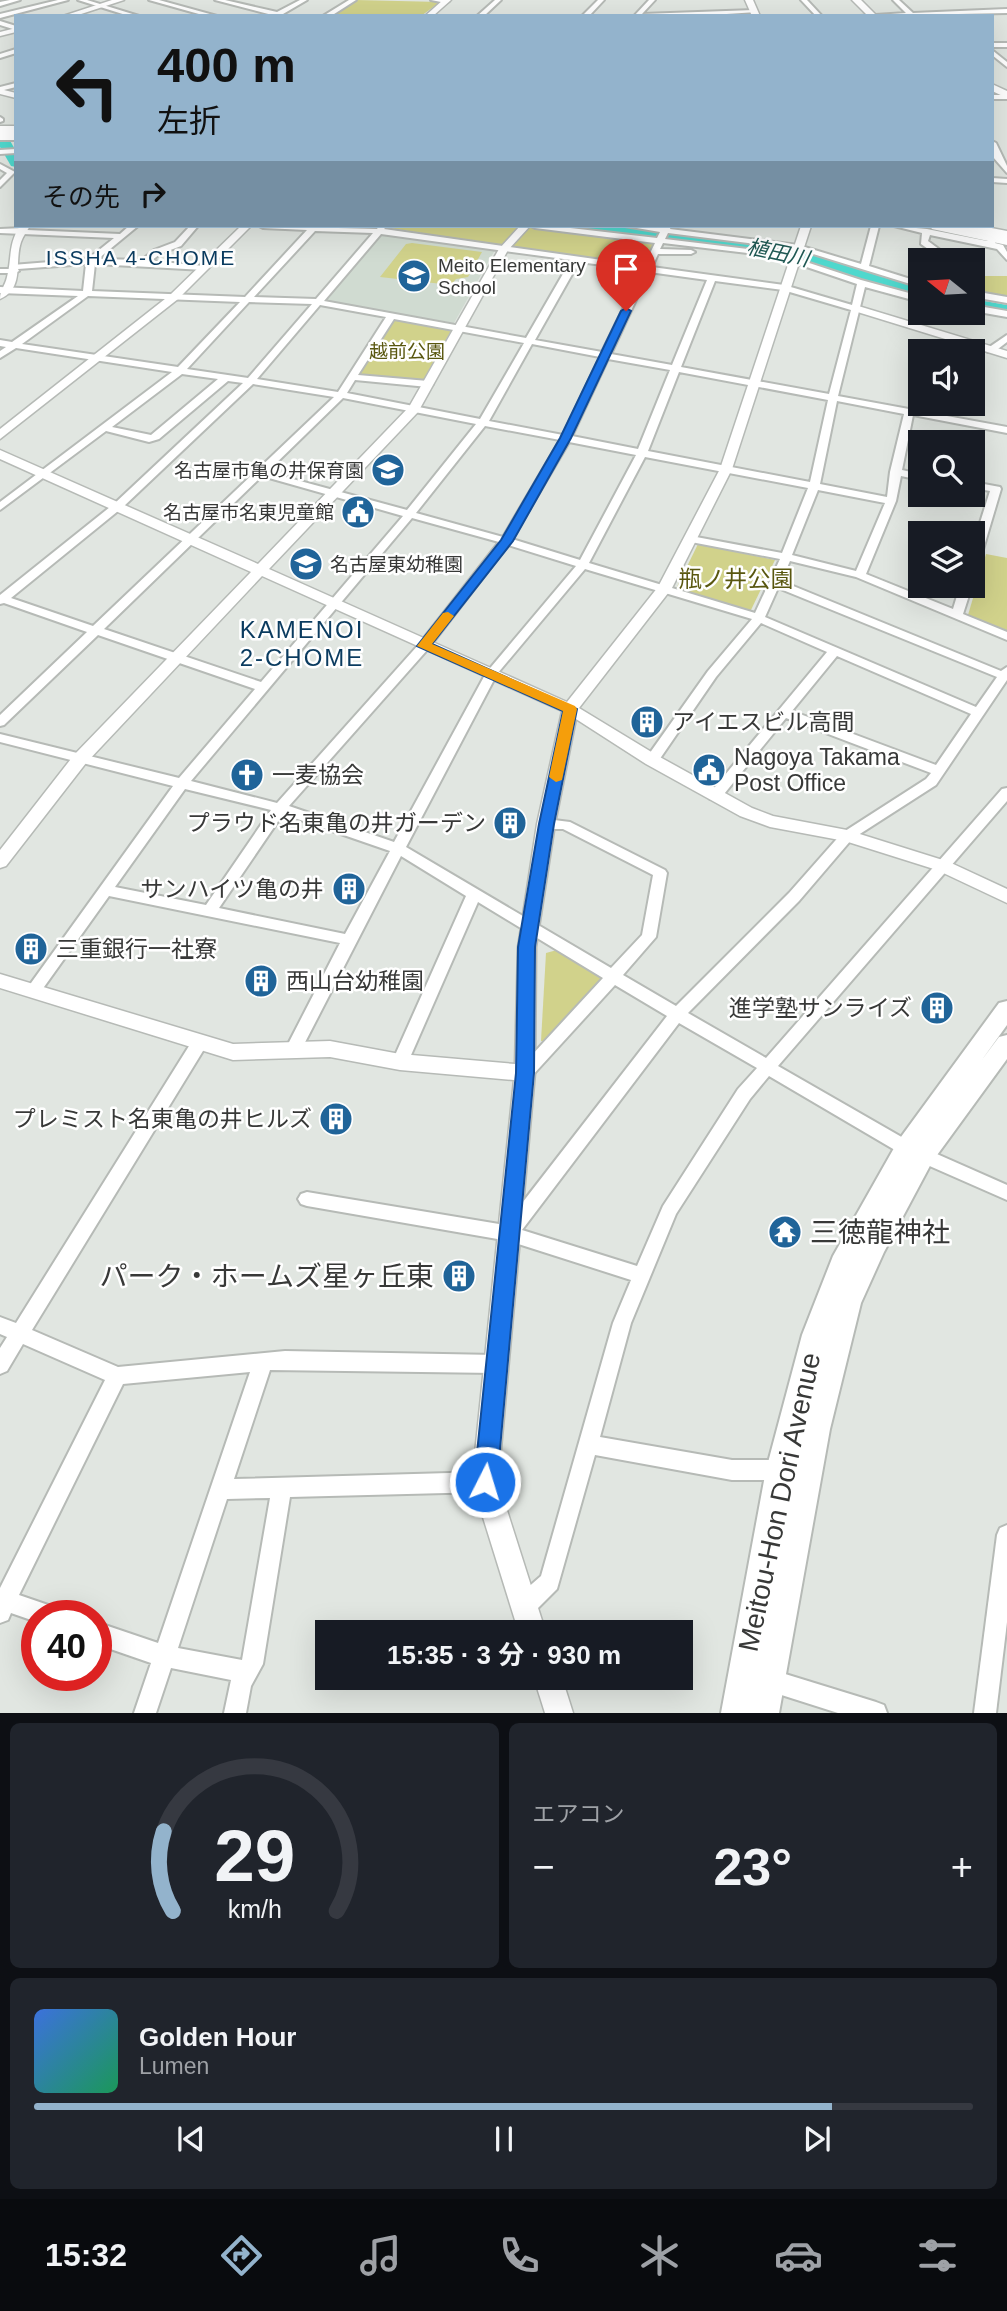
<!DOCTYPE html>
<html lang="ja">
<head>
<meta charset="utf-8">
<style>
	body { margin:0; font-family:Helvetica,"Noto Sans JP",sans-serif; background:#20242c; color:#f1f3f6; height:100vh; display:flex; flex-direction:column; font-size:26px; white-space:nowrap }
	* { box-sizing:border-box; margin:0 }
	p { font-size:23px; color:#9ea1a6 }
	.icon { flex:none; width:38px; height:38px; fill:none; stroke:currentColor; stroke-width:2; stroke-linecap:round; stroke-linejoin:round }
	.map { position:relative; height:1713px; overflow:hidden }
	.sheet { display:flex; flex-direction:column; gap:10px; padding:10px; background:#0d0f14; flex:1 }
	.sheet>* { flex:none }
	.hud { position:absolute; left:14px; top:14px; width:980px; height:214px; border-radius:0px; box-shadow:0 7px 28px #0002; background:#93b3cc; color:#111; overflow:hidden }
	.needle { width:46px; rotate:288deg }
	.buttons { position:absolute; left:908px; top:248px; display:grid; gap:14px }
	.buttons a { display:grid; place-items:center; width:77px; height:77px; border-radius:0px; background:#171b24; box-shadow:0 7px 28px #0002; font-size:35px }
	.speed { position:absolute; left:21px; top:1600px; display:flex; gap:14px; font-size:35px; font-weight:700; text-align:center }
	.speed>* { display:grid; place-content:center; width:91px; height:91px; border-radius:50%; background:#171b24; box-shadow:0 7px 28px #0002; line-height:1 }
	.speed .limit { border:10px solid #d22; background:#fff; color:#111 }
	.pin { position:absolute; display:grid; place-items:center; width:60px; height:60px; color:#fff; margin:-72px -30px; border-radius:50% 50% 50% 0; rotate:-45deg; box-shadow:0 0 7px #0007 }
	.pin .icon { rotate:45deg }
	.me { position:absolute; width:77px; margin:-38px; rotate:5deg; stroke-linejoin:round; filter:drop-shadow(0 0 5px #0008) }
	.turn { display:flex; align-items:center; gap:24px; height:147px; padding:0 28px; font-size:32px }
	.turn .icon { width:91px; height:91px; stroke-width:2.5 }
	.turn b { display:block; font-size:49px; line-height:60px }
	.then { display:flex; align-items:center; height:66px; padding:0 28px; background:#0003; gap:14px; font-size:26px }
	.big { font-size:52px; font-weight:700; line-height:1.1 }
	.sheet .card { flex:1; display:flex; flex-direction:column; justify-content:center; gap:10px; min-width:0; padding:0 24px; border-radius:10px; background:#20242c }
	.sheet .dial { align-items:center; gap:0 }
	.dial svg { height:182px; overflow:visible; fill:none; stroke:#363941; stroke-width:7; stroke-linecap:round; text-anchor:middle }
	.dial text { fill:#f1f3f6; stroke:none }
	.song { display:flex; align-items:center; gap:21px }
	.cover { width:84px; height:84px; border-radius:10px; background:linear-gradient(135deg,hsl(220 70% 55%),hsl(150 70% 35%)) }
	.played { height:7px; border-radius:4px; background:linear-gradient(90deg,#93b3cc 85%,#363941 85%) }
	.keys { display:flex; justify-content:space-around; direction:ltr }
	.heat { display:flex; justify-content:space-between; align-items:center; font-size:38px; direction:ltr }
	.sheet .tiles { flex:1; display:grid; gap:10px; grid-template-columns:1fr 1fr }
	.card:last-child { grid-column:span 2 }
	.trip { position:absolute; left:315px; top:1620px; width:378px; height:70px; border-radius:0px; background:#171b24; box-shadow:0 7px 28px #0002; font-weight:700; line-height:70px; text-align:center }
	.tabs { display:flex; height:112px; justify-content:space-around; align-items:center; background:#090b0e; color:#9ea1a6 }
	.tabs .icon { width:49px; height:49px }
	.tabs .selected { color:#93b3cc }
	.tabs b { font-size:32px; color:#f1f3f6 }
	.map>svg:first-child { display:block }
</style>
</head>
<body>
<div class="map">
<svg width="1007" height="1713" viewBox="0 0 1007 1713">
	<rect width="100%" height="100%" fill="#e1e6e1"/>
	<polygon fill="#d0dbd1" points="382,234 495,250 454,323 326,301"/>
	<g fill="#d1d28b">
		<polygon points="356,0 440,2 421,16 331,16"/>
		<polygon points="321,226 528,226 656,243 642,265 638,266 389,228"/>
		<polygon points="412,243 482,252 468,277 456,279 451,285 380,277 406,244"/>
		<polygon points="973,276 1007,276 1007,298 973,292"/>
		<polygon points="397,320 452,329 423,381 358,375 391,321"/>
		<polygon points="698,544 775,560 750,612 676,589"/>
		<polygon points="986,554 1007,558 1007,631 968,615"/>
		<polygon points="557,950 603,979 553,1042 541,1041 546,953"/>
	</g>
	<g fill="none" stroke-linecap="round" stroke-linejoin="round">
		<g fill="#4fd8cd" fill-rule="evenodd">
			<polygon points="0,131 5,132 16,151 16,167 11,166 0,147"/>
			<polygon points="582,226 622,226 785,246 920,288 920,298 783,255 589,230"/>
			<polygon points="973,299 1007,305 1007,315 973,309"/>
		</g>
		<defs>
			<g id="minor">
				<polygon points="10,0 20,0 0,6 0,2"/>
				<polygon points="58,0 68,0 0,18 0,14"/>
				<polygon points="78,0 87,0 139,16 129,16"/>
				<polygon points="149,0 159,0 217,16 206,16"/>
				<polygon points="215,0 225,0 277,12 300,0 307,0 283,14 287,16 276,16"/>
				<polygon points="349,0 356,0 331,16 323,16"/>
				<polygon points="431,0 448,0 449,1 446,3"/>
				<polygon points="495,0 501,0 484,16 477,16"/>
				<polygon points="598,0 604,0 589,16 582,16"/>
				<polygon points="649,0 655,0 642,14 754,10 757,12 696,16 634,16"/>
				<polygon points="801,0 807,0 822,16 816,16"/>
				<polygon points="893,0 899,0 913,13 1007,9 1007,13 860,16 906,13"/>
				<polygon points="0,21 16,26 16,30 0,25"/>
				<rect x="992" y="43" width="15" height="4"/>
				<polygon points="16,49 16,53 0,58 0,54"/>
				<polygon points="992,50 1007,62 1007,67 992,55"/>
				<polygon points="16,83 16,87 0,91 0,87"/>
				<rect x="992" y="95" width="15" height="4"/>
				<polygon points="0,117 3,119 3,121 0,122"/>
				<polygon points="992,141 996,143 1007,166 1007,173 993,157"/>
				<polygon points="16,149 16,153 0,154 0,150"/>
				<polygon points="0,164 15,172 0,187 0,180 7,173 0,169"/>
				<polygon points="992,178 1007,179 1007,183 992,182"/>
				<path d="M129,226H138L98,259L142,260L154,250L175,242L190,226H198L181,246L160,254L151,261L204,266L208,268L204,270L95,264L92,291L245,297L307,230L263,228L259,226L377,229L379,226H387L384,229L644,266L655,243L535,228L531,226H553L657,238L660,232L625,226L662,228L671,226L670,229L798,245L861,264L871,226H879L869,266L920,282V287L797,249L668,233L665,239L756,250L794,258L861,280L920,296V302L865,287L838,396L1007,427V433L913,415L902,470L920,474V480L901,476L896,501L866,574L953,609L960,586H972L963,614L1007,632V640L856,577L790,561L781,581L1001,671L1007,667V680L936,785L852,839L799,901L688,1013L766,1058L1002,789L1007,788V801L778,1066L912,1143L1007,1185V1200L900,1153L769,1076L750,1099L676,1214L631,1323L600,1437L732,1460H780L787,1463L790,1470L787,1477L780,1480H732L595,1455L557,1589L533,1613L525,1616L517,1613L514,1605L517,1597L541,1576L613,1323L631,1280L509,1241L307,1206L301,1204L298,1199L301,1194L307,1192L505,1225L667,1016L615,985L531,1077L525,1079L519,1077L517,1073L519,1069L603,978L478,902L408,1062L406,1066L400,1068L394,1066L392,1062L466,896L401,856L299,1054L293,1056L287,1054L285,1050L340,943L109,896L39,994H29L26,990L173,786L0,742V734L179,778L255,689L98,635L4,725L0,726V715L87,632L4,603L0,604V595L115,503L243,383L228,381L159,439L149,442L106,431L0,510V502L172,372L16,348L0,358V351L6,347L0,346V340L12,342L78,296L0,293V287L83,291L86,264L18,269L19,271L15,273H0V269H12V265L88,259L114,238L0,233V229L23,228L27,230L120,234ZM315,231L373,233L316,299L254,297ZM381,234L571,260L526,338L324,301ZM663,243L756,254L792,262L857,284L852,305L784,285L652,267L658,254H691L695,252L691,250L660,249ZM579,262L642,270L602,352L535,340ZM649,272L707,280L672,365L611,354ZM715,281L783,290L851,310L829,394L681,367ZM88,296L240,302L178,367L22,344ZM249,302L312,304L248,378L187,369ZM320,305L386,317L338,392L257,379ZM394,319L524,343L480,419L347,393L355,380L428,387L433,384L428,381L358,375ZM532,344L600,357L563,435L489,421ZM608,359L670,370L638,449L572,436ZM679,372L828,400L810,482L648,451ZM182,374L218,379L151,435L112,427ZM253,384L334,397L93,626L11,598L123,507ZM343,398L476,424L407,510L267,472ZM837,401L904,414L890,472L887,497L820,484ZM485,426L560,440L503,537L416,513ZM569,442L636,455L580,560L512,539ZM645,457L808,488L782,553L691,536L686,539L691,542L780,559L755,613L589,563ZM262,476L403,516L261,682L104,629ZM818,490L885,503L856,571L792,555ZM412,518L499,542L420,643L277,803L191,781ZM508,545L576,566L486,673L394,842L289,806L428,649ZM585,569L752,619L708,671L647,757L645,760L647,763H657L716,677L761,623L827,652L710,793L708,796L710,799H720L786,718L931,773L926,779L842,833L789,893L676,1006L623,975L656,937L667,873L665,870L570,822L546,819L539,824L546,829H563L653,875L642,935L611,968L406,847L497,674ZM778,588L997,677L976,707L765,617ZM837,656L971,714L936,765L792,711ZM185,789L271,810L206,905L115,887ZM283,814L390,851L345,934L219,908ZM679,1023L757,1068L738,1089L663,1206L637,1266L522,1230Z"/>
				<polygon points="894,226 927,229 987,241 997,238 995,243 1003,245 1007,252 1007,260 997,249 930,235 928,241 955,261 945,261 921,244 922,233"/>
				<polygon points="973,291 1007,297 1007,303 973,297"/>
				<polygon points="973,305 1007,311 1007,317 973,311"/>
				<polygon points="1007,335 1007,342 994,352 988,352 988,348"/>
				<polygon points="973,482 1000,487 1001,489 979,563 973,566 973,545 990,491 973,488"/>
				<path d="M200,1036L206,1038L208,1042L206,1046L32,1330L118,1367L285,1351L496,1355L503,1358L505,1364L503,1370L496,1373L270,1370L234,1479L485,1472L492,1475L495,1482L492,1489L485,1492L290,1497L263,1664L251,1686L246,1713H224L231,1680L171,1668L156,1713H134L151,1663L96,1644V1622L158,1643L250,1372L123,1384L19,1595L54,1607L57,1615H37V1622L11,1613L8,1620L0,1623V1588L105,1380L23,1344L7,1371L0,1374V1348L7,1337L0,1334V1317L16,1323L194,1038ZM270,1498L242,1660L178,1648L227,1499Z"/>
				<polygon points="1007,1525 1007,1622 996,1713 974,1713 997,1535 1000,1528"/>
				<polygon points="769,1669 876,1702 884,1705 887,1713 838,1713 769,1691 761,1688 758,1680 761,1672"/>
			</g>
			<g id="tertiary">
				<polygon points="112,0 124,0 75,16 63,16"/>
				<polygon points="443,0 451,0 433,16 425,16"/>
				<polygon points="745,0 753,0 760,16 752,16"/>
				<polygon points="16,28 16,32 0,36 0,32"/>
				<polygon points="0,89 16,93 16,98 0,94"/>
				<path d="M20,226H30C27,231 23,236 21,242C14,262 25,288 0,299C0,290 5,286 7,277C12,258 8,244 20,226Z"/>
				<polygon points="241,226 251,226 178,299 0,439 0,429 170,295"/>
				<polygon points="520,226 530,226 508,250 418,412 269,569 567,702 658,587 720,469 801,226 811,226 732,469 672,588 579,708 658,756 752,808 773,816 847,830 949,862 1007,889 1007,903 937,870 845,841 770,827 740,816 646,764 576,719 555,824 536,947 535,1073 498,1482 546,1633 519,1633 472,1482 514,1080 400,1070 330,1057 233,1060 0,988 0,974 233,1044 330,1041 400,1054 515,1064 518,947 537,824 562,711 262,576 86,763 6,866 0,868 0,850 74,755 251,572 0,459 0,450 258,564 409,407 499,249"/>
				<polygon points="855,305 1007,351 1007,358 851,310 850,308"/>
				<polygon points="534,1678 562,1678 573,1713 545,1713"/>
			</g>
			<polygon id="secondary" points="1007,1001 1007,1025 981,1061 999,1037 1007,1035 1007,1059 932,1162 884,1252 861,1303 830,1429 779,1713 721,1713 766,1470 802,1335 833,1256 898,1141 999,1003"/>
			<g id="primary">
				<polygon points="852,0 861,0 877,16 868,16"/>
				<polygon points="992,84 1007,91 1007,98 992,91"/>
			</g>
			<g id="trunk">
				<rect x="0" y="126" width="16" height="6"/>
				<polygon points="958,226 981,226 1007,231 1007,239 959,229"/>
			</g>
			<g id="motorway">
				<rect x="0" y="132" width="16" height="8"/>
				<polygon points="930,226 955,226 1007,237 1007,245 932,229"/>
			</g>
		</defs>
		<use href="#minor" stroke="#b6bab6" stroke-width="4"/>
		<use href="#tertiary" stroke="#b6bab6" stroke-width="3"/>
		<use href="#secondary" stroke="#b6bab6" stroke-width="4"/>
		<use href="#primary" stroke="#b6bab6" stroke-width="3"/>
		<use href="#trunk" stroke="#b6bab6" stroke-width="3"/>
		<use href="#motorway" stroke="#b6bab6" stroke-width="4"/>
		<use href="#minor" fill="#fff" fill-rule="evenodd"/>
		<use href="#tertiary" fill="#fff" fill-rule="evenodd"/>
		<use href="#secondary" fill="#fff" fill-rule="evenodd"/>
		<use href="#primary" fill="#fff" fill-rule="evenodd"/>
		<use href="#trunk" fill="#fff" fill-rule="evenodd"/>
		<use href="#motorway" fill="#fff" fill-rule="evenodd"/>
	</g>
	<polygon fill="#1a73e8" stroke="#114b97" stroke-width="2" points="626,308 631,311 571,438 513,541 432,644 577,709 554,824 535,947 534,1073 497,1482 494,1490 485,1493 477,1490 474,1482 516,1073 518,947 539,824 563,711 417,646 501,540 560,438 621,311"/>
	<polygon fill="#f59e0b" points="448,612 454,616 432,644 575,706 577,709 562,780 556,782 549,777 563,711 417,646 443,613"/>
	<defs>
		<symbol id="school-disc" viewBox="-11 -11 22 22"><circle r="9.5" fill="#206499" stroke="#fff"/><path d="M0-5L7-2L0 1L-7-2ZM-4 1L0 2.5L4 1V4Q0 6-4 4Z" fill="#fff"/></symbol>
		<symbol id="civic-disc" viewBox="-11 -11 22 22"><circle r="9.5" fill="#206499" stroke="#fff"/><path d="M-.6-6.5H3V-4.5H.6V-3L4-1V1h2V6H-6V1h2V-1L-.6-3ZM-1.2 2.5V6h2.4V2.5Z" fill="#fff"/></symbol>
		<symbol id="building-disc" viewBox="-11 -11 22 22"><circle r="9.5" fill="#206499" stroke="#fff"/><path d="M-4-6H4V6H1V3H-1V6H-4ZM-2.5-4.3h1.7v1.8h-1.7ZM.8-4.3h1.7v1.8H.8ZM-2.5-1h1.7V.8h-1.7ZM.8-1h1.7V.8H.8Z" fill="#fff"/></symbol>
		<symbol id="church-disc" viewBox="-11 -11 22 22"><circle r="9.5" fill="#206499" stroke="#fff"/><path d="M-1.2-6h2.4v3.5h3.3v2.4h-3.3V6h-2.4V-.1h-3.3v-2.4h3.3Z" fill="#fff"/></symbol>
		<symbol id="temple-disc" viewBox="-11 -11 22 22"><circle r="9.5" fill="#206499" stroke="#fff"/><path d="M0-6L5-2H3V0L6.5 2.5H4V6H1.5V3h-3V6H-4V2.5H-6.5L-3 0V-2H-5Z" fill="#fff"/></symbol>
	</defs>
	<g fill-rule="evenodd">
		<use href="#school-disc" x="395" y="257" width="38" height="38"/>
		<use href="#school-disc" x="369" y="451" width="38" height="38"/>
		<use href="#civic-disc" x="339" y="493" width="38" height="38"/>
		<use href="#school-disc" x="287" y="545" width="38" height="38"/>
		<use href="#building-disc" x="628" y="703" width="38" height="38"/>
		<use href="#civic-disc" x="690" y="751" width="38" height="38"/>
		<use href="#church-disc" x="228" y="756" width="38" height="38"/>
		<use href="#building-disc" x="491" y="804" width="38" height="38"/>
		<use href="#building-disc" x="330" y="870" width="38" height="38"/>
		<use href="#building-disc" x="12" y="930" width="38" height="38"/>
		<use href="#building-disc" x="242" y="962" width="38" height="38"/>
		<use href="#building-disc" x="918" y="989" width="38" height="38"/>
		<use href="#building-disc" x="317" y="1100" width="38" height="38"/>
		<use href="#temple-disc" x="766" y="1213" width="38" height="38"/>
		<use href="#building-disc" x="440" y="1257" width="38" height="38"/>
	</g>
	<g text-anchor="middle" stroke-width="5" stroke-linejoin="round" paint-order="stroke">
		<g font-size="19" fill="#383938" stroke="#fff" text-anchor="start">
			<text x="438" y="272">Meito Elementary<tspan x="438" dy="22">School</tspan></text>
			<text x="364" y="477" text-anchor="end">名古屋市亀の井保育園</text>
			<text x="334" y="519" text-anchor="end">名古屋市名東児童館</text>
			<text x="330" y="571">名古屋東幼稚園</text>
		</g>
		<g font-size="19" fill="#59570f" stroke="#fff">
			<text x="407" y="358">越前公園</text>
		</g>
		<g font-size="21" font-style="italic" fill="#205954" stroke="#fff">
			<text transform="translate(778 253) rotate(12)" y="7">植田川</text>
		</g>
		<g font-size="21" letter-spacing="2" fill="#0a3b5f" stroke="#fff">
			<text x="141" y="265">ISSHA 4-CHOME</text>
		</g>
		<g font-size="23" fill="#59570f" stroke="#fff">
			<text x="736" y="587">瓶ノ井公園</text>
		</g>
		<g font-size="23" fill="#383938" stroke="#fff" text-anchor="start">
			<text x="672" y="730">アイエスビル高間</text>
			<text x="734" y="765">Nagoya Takama<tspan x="734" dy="26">Post Office</tspan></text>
			<text x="272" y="783">一麦協会</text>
			<text x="486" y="831" text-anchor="end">プラウド名東亀の井ガーデン</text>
			<text x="324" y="897" text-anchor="end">サンハイツ亀の井</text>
			<text x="56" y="957">三重銀行一社寮</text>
			<text x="286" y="989">西山台幼稚園</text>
			<text x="912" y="1016" text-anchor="end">進学塾サンライズ</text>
			<text x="312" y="1127" text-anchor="end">プレミスト名東亀の井ヒルズ</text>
		</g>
		<g font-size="24" letter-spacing="2" fill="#0a3b5f" stroke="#fff">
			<text x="302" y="638">KAMENOI<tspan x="302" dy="28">2-CHOME</tspan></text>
		</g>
		<g font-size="28" fill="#383938" stroke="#fff" text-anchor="start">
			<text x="810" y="1242">三徳龍神社</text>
			<text x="434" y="1286" text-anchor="end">パーク・ホームズ星ヶ丘東</text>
		</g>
		<g font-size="28" fill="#383938" stroke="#fff">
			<text transform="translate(779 1502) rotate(-78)" y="10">Meitou-Hon Dori Avenue</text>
		</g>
	</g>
</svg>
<div class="buttons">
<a><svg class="needle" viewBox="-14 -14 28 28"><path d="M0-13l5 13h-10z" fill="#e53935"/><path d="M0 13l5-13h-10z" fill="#9ea1a6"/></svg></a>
<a><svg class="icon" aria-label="sound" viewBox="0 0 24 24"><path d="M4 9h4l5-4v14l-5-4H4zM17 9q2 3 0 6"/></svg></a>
<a><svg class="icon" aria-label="search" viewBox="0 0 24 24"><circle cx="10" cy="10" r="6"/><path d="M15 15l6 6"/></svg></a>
<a><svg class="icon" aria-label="layers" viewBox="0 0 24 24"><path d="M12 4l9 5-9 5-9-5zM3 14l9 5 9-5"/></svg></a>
</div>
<div class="speed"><div class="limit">40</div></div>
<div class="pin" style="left:626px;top:311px;background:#d93025"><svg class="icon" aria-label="arrive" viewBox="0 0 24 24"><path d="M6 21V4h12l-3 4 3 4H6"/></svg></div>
<svg class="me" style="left:485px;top:1482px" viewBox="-20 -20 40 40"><circle r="17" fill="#1a73e8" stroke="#fff" stroke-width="3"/><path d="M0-11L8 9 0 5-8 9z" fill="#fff"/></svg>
<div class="trip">15:35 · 3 分 · 930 m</div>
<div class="hud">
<div class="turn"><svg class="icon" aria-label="left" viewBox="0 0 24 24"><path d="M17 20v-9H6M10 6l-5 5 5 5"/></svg><div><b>400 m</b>左折</div></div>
<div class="then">その先<svg class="icon" aria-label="right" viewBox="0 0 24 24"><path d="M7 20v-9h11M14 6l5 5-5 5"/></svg></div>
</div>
</div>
<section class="sheet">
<div class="tiles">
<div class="card dial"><svg viewBox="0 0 100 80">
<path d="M14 69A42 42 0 1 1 86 69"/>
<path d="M14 69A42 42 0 0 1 10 34" stroke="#93b3cc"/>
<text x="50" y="56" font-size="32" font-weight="700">29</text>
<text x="50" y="72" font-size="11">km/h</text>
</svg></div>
<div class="card"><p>エアコン</p>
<div class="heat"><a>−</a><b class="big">23°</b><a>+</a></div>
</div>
<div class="card">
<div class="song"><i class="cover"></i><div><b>Golden Hour</b><p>Lumen</p></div></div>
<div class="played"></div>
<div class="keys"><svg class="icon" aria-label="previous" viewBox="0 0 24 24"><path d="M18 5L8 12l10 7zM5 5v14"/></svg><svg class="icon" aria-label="pause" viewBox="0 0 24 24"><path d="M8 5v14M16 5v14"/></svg><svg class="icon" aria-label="next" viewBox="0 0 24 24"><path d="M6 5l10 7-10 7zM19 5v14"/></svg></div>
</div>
</div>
</section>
<nav class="tabs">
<b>15:32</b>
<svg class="icon selected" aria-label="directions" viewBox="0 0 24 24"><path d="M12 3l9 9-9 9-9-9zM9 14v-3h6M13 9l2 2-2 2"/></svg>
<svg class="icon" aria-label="music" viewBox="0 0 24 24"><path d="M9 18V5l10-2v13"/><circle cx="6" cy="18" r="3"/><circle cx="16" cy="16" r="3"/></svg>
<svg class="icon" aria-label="phone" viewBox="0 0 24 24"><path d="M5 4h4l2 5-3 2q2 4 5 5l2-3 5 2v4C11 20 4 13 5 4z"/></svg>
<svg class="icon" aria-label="climate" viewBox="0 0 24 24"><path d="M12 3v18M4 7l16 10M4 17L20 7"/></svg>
<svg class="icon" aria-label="car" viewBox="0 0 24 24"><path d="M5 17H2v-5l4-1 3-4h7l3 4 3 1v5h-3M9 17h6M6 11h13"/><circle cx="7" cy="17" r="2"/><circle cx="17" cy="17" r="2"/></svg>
<svg class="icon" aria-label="filters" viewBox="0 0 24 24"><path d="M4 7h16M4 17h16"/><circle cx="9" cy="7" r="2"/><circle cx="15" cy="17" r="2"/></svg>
</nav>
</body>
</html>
